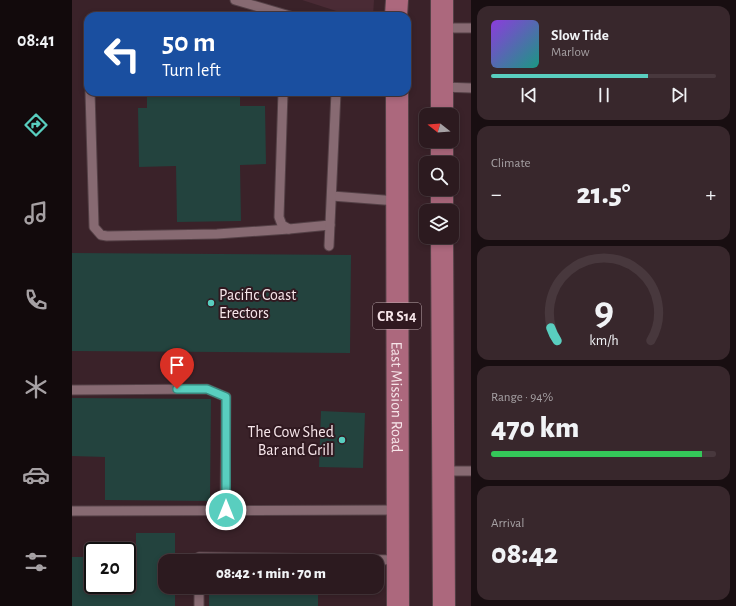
<!DOCTYPE html>
<html lang="en">
<head>
<meta charset="utf-8">
<style>
	body { margin:0; font-family:"Alegreya Sans",sans-serif; background:#38272c; color:#f1f3f6; height:100vh; display:flex; flex-direction:column; font-size:15px; white-space:nowrap }
	* { box-sizing:border-box; margin:0 }
	p { font-size:13px; color:#a6a1a4 }
	.icon { flex:none; width:22px; height:22px; fill:none; stroke:currentColor; stroke-width:2; stroke-linecap:round; stroke-linejoin:round }
	.map { position:relative; flex:1; overflow:hidden }
	.drawer { display:flex; flex-direction:column; gap:6px; padding:6px; background:#180e11; width:265px }
	.drawer>* { flex:none }
	.hud { position:absolute; left:12px; top:12px; width:327px; height:84px; border-radius:12px; box-shadow:0 2px 6px #0003,0 0 0 1px #48383d; background:#1a4fa0; color:#fff; overflow:hidden }
	.needle { width:26px; rotate:287deg }
	.tools { position:absolute; left:347px; top:108px; display:grid; gap:8px }
	.tools a { display:grid; place-items:center; width:40px; height:40px; border-radius:8px; background:#2c1a1f; box-shadow:0 2px 6px #0003,0 0 0 1px #48383d; font-size:20px }
	.speed { position:absolute; left:12px; top:542px; display:flex; gap:8px; font-size:20px; font-weight:700; text-align:center }
	.speed>* { display:grid; place-content:center; width:52px; height:52px; border-radius:50%; background:#2c1a1f; box-shadow:0 2px 6px #0003,0 0 0 1px #48383d; line-height:1 }
	.speed .limit { border:2px solid #111; border-radius:6px; background:#fff; color:#111 }
	.pin { position:absolute; display:grid; place-items:center; width:34px; height:34px; color:#fff; margin:-41px -17px; border-radius:50% 50% 50% 0; rotate:-45deg; box-shadow:0 0 4px #0007 }
	.pin .icon { rotate:45deg }
	.me { position:absolute; width:44px; margin:-22px; rotate:0deg; stroke-linejoin:round; filter:drop-shadow(0 0 3px #0008) }
	.turn { display:flex; align-items:center; gap:14px; height:84px; padding:0 12px; font-size:18px }
	.turn .icon { width:52px; height:52px; stroke-width:2.5 }
	.turn b { display:block; font-size:28px; line-height:34px }
	.big { font-size:30px; font-weight:800; line-height:1.1 }
	.drawer .widget { flex:1; display:flex; flex-direction:column; justify-content:center; gap:6px; min-width:0; padding:0 14px; border-radius:12px; background:#38272c }
	.drawer .dial { align-items:center; gap:0 }
	.dial svg { height:104px; overflow:visible; fill:none; stroke:#48383d; stroke-width:7; stroke-linecap:round; text-anchor:middle }
	.dial text { fill:#f1f3f6; stroke:none }
	.song { display:flex; align-items:center; gap:12px }
	.cover { width:48px; height:48px; border-radius:6px; background:linear-gradient(135deg,hsl(270 70% 55%),hsl(170 70% 35%)) }
	.played { height:4px; border-radius:2px; background:linear-gradient(90deg,#59cebf 70%,#48383d 70%) }
	.keys { display:flex; justify-content:space-around; direction:ltr }
	.heat { display:flex; justify-content:space-between; align-items:center; font-size:22px; direction:ltr }
	.charge { height:6px; border-radius:3px; background:linear-gradient(90deg,#34c759 94%,#48383d 0) }
	.trip { position:absolute; left:86px; top:554px; width:226px; height:40px; border-radius:12px; background:#2c1a1f; box-shadow:0 2px 6px #0003,0 0 0 1px #48383d; font-weight:800; line-height:40px; text-align:center }
	main { display:flex; flex:1; min-height:0 }
	.dock { display:flex; flex-direction:column; width:72px; justify-content:space-around; align-items:center; background:#120a0c; color:#a6a1a4 }
	.dock .icon { width:28px; height:28px }
	.dock .active { color:#59cebf }
	.dock b { font-size:18px; color:#f1f3f6 }
	.map>svg:first-child { display:block }
</style>
</head>
<body>
<main>
<nav class="dock">
<b>08:41</b>
<svg class="icon active" aria-label="directions" viewBox="0 0 24 24"><path d="M12 3l9 9-9 9-9-9zM9 14v-3h6M13 9l2 2-2 2"/></svg>
<svg class="icon" aria-label="music" viewBox="0 0 24 24"><path d="M9 18V5l10-2v13"/><circle cx="6" cy="18" r="3"/><circle cx="16" cy="16" r="3"/></svg>
<svg class="icon" aria-label="phone" viewBox="0 0 24 24"><path d="M5 4h4l2 5-3 2q2 4 5 5l2-3 5 2v4C11 20 4 13 5 4z"/></svg>
<svg class="icon" aria-label="climate" viewBox="0 0 24 24"><path d="M12 3v18M4 7l16 10M4 17L20 7"/></svg>
<svg class="icon" aria-label="car" viewBox="0 0 24 24"><path d="M5 17H2v-5l4-1 3-4h7l3 4 3 1v5h-3M9 17h6M6 11h13"/><circle cx="7" cy="17" r="2"/><circle cx="17" cy="17" r="2"/></svg>
<svg class="icon" aria-label="filters" viewBox="0 0 24 24"><path d="M4 7h16M4 17h16"/><circle cx="9" cy="7" r="2"/><circle cx="15" cy="17" r="2"/></svg>
</nav>
<div class="map">
<svg width="399" height="606" viewBox="0 0 399 606">
	<rect width="100%" height="100%" fill="#3a2229"/>
	<polygon fill="#4a2b35" points="230,0 302,0 301,16 280,16"/>
	<g fill="#23433e">
		<polygon points="75,92 168,92 168,106 193,106 194,164 168,165 169,221 105,222 104,166 67,167 66,108 75,108"/>
		<polygon points="0,253 279,255 278,353 0,351"/>
		<polygon points="0,398 139,399 138,501 33,500 33,457 0,456"/>
		<polygon points="249,411 293,413 291,468 247,467"/>
		<polygon points="64,533 103,533 103,561 93,561 93,587 103,587 103,606 0,606 0,557 21,557 21,585 64,585"/>
		<rect x="137" y="587" width="109" height="19"/>
	</g>
	<g fill="none" stroke-linecap="round" stroke-linejoin="round">
		<defs>
			<g id="lane">
				<polyline points="163,0 218,16"/>
				<polyline points="370,28 399,28"/>
				<polyline points="370,87 399,88"/>
				<polyline points="18,92 22,227 29,235 35,236 145,234 217,229"/>
				<polyline points="211,92 207,217 210,225 217,229 258,225"/>
				<polyline points="260,196 325,201"/>
				<polyline points="257,246 264,92"/>
				<polyline points="0,390 135,389 154,397 153,510"/>
				<polyline points="371,471 399,471"/>
				<polyline points="0,511 326,510"/>
				<polyline points="127,561 127,557 326,560"/>
				<polyline points="127,606 127,587"/>
			</g>
			<g id="primary">
				<polyline points="370,0 370,115"/>
				<polyline points="324,16 325,0"/>
				<path id="s1" d="M325,92L326,606"/>
				<polyline points="370,141 370,163"/>
				<polyline points="370,189 370,211"/>
				<polyline points="370,237 372,606"/>
			</g>
		</defs>
		<use href="#lane" stroke="#544046" stroke-width="11"/>
		<use href="#primary" stroke="#544046" stroke-width="24"/>
		<use href="#lane" stroke="#876a72" stroke-width="9"/>
		<use href="#primary" stroke="#ac687d" stroke-width="22"/>
	</g>
	<g fill="none" stroke-linecap="round" stroke-linejoin="round">
		<defs>
			<polyline id="route" points="105,389 135,389 154,397 154,510"/>
		</defs>
		<use href="#route" stroke="#3a867c" stroke-width="10"/>
		<use href="#route" stroke="#59cebf" stroke-width="7"/>
	</g>
	<g fill="#59cebf" stroke="#301920" stroke-width="1.5">
		<circle cx="139" cy="303" r="4"/>
		<circle cx="270" cy="440" r="4"/>
	</g>
	<g text-anchor="middle" stroke-width="4" stroke-linejoin="round" paint-order="stroke">
		<rect fill="#301920" stroke="#bba8ad" stroke-width="1" x="301" y="303" width="48" height="26" rx="3"/>
		<g font-size="15" font-weight="bold" fill="#f7e6ea">
			<text x="325" y="321">CR S14</text>
		</g>
		<g font-size="16" fill="#f7e6ea" stroke="#301920" text-anchor="start">
			<text x="147" y="300">Pacific Coast<tspan x="147" dy="18">Erectors</tspan></text>
			<text x="262" y="437" text-anchor="end">The Cow Shed<tspan x="262" dy="18">Bar and Grill</tspan></text>
		</g>
		<g font-size="16" fill="#f7e6ea" stroke="#301920">
			<text dy="6" stroke="none"><textPath href="#s1" startOffset="305">East Mission Road</textPath></text>
		</g>
	</g>
</svg>
<div class="tools">
<a><svg class="needle" viewBox="-14 -14 28 28"><path d="M0-13l5 13h-10z" fill="#e53935"/><path d="M0 13l5-13h-10z" fill="#a6a1a4"/></svg></a>
<a><svg class="icon" aria-label="search" viewBox="0 0 24 24"><circle cx="10" cy="10" r="6"/><path d="M15 15l6 6"/></svg></a>
<a><svg class="icon" aria-label="layers" viewBox="0 0 24 24"><path d="M12 4l9 5-9 5-9-5zM3 14l9 5 9-5"/></svg></a>
</div>
<div class="speed"><div class="limit">20</div></div>
<div class="pin" style="left:105px;top:389px;background:#d93025"><svg class="icon" aria-label="arrive" viewBox="0 0 24 24"><path d="M6 21V4h12l-3 4 3 4H6"/></svg></div>
<svg class="me" style="left:154px;top:510px" viewBox="-20 -20 40 40"><circle r="17" fill="#59cebf" stroke="#fff" stroke-width="3"/><path d="M0-11L8 9 0 5-8 9z" fill="#fff"/></svg>
<div class="trip">08:42 · 1 min · 70 m</div>
<div class="hud">
<div class="turn"><svg class="icon" aria-label="left" viewBox="0 0 24 24"><path d="M17 20v-9H6M10 6l-5 5 5 5"/></svg><div><b>50 m</b>Turn left</div></div>
</div>
</div>
<section class="drawer">
<div class="widget">
<div class="song"><i class="cover"></i><div><b>Slow Tide</b><p>Marlow</p></div></div>
<div class="played"></div>
<div class="keys"><svg class="icon" aria-label="previous" viewBox="0 0 24 24"><path d="M18 5L8 12l10 7zM5 5v14"/></svg><svg class="icon" aria-label="pause" viewBox="0 0 24 24"><path d="M8 5v14M16 5v14"/></svg><svg class="icon" aria-label="next" viewBox="0 0 24 24"><path d="M6 5l10 7-10 7zM19 5v14"/></svg></div>
</div>
<div class="widget"><p>Climate</p>
<div class="heat"><a>−</a><b class="big">21.5°</b><a>+</a></div>
</div>
<div class="widget dial"><svg viewBox="0 0 100 80">
<path d="M14 69A42 42 0 1 1 86 69"/>
<path d="M14 69A42 42 0 0 1 9 59" stroke="#59cebf"/>
<text x="50" y="56" font-size="32" font-weight="700">9</text>
<text x="50" y="72" font-size="11">km/h</text>
</svg></div>
<div class="widget"><p>Range · 94%</p><b class="big">470 km</b><div class="charge"></div></div>
<div class="widget"><p>Arrival</p><b class="big">08:42</b></div>
</section>
</main>
</body>
</html>
